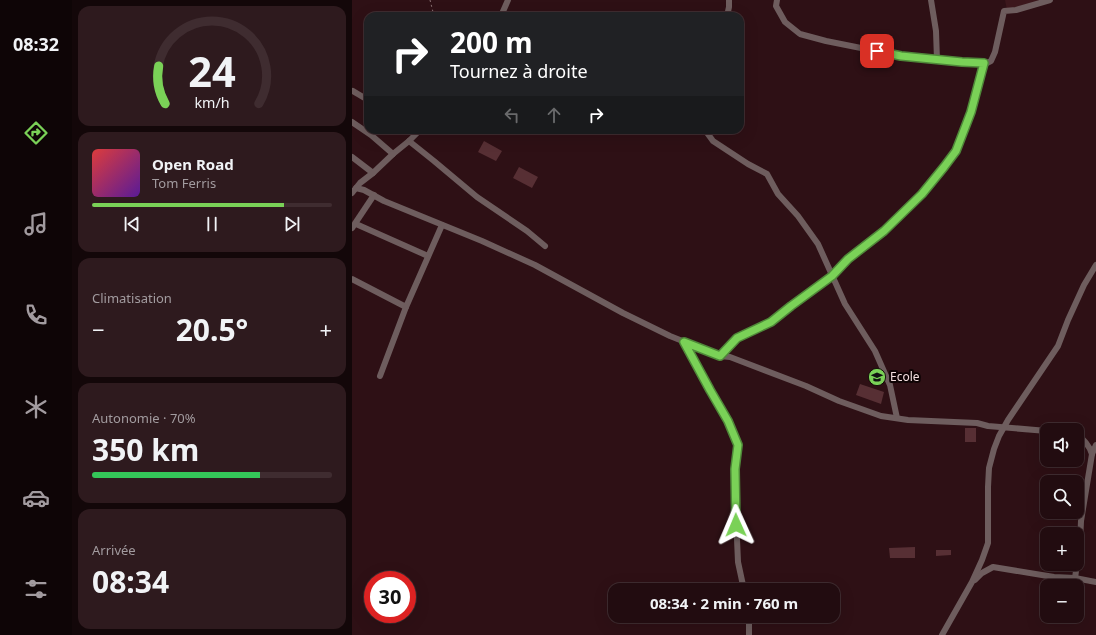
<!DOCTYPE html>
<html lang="fr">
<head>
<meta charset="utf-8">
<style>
	body { margin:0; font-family:"Noto Sans",sans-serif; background:#2e1a1e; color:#f1f3f6; height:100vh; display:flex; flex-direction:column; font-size:15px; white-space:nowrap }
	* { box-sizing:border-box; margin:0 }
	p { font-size:13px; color:#a29b9f }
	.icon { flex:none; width:22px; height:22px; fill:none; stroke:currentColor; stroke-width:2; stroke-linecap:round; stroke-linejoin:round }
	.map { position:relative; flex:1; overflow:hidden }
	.drawer { display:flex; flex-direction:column; gap:6px; padding:6px; background:#130709; width:280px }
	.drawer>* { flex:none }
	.guide { position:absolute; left:12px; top:12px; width:380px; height:122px; border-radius:12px; box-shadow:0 4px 16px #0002,0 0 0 1px #3f2c30; background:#202124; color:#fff; overflow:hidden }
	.fabs { position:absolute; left:688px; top:423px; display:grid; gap:8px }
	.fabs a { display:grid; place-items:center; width:44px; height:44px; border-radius:8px; background:#220c10; box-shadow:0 4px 16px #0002,0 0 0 1px #3f2c30; font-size:20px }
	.speed { position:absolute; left:12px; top:571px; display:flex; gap:8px; font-size:20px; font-weight:700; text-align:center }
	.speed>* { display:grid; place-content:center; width:52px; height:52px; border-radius:50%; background:#220c10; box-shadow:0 4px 16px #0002,0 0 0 1px #3f2c30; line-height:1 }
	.speed .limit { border:6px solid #d22; background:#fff; color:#111 }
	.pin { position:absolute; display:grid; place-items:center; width:34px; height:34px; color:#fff; margin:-17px; border-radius:8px; box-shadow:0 2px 6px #0006 }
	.me { position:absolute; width:44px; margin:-22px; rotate:359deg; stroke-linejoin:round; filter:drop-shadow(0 0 3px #0008) }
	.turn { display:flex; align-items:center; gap:14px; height:84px; padding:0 20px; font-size:18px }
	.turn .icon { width:52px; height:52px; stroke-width:2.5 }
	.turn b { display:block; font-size:28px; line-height:34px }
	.lanes { display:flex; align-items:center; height:38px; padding:0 20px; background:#0003; justify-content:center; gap:20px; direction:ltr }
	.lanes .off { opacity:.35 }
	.big { font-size:30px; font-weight:700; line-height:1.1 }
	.drawer .widget { flex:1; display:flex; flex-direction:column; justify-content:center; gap:6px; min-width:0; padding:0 14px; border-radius:12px; background:#2e1a1e }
	.drawer .dial { align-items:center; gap:0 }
	.dial svg { height:104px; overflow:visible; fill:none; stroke:#3f2c30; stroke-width:7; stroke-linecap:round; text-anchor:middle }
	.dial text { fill:#f1f3f6; stroke:none }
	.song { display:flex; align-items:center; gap:12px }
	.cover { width:48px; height:48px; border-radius:6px; background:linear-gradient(135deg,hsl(0 70% 55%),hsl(270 70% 35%)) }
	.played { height:4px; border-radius:2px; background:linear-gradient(90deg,#7ad157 80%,#3f2c30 80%) }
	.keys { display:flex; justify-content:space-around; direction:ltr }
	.heat { display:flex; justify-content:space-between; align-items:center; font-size:22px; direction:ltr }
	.charge { height:6px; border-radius:3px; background:linear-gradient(90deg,#34c759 70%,#3f2c30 0) }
	.trip { position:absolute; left:256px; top:583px; width:232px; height:40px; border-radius:12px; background:#220c10; box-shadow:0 4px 16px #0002,0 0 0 1px #3f2c30; font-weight:700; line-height:40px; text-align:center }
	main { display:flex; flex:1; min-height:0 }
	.menu { display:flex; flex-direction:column; width:72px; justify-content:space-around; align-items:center; background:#0e0506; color:#a29b9f }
	.menu .icon { width:28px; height:28px }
	.menu .current { color:#7ad157 }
	.menu b { font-size:18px; color:#f1f3f6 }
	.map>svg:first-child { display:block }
</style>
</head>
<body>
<main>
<nav class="menu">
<b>08:32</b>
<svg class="icon current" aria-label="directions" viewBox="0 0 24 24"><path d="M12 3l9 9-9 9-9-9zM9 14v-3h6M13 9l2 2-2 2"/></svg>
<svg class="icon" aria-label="music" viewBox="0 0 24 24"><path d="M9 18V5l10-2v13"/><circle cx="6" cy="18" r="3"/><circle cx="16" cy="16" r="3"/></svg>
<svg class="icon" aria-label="phone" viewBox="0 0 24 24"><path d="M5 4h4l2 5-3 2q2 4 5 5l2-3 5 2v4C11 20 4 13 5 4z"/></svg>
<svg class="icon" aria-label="climate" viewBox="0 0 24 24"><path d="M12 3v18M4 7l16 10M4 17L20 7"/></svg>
<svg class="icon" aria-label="car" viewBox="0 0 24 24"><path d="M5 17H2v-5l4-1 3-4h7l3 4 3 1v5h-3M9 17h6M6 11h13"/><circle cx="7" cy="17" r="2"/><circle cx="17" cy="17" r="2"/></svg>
<svg class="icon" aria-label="filters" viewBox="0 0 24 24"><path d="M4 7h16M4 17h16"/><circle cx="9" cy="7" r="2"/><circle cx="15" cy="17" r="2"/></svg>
</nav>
<section class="drawer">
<div class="widget dial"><svg viewBox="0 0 100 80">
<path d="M14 69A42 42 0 1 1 86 69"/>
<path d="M14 69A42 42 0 0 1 9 40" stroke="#7ad157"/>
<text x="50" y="56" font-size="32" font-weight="700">24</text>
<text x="50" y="72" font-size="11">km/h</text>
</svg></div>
<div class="widget">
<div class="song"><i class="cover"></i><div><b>Open Road</b><p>Tom Ferris</p></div></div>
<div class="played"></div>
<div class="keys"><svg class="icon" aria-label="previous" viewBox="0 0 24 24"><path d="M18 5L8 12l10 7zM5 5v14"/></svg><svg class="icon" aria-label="pause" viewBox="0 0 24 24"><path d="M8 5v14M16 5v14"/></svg><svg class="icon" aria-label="next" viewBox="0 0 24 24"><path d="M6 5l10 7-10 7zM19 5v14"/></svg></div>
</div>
<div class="widget"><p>Climatisation</p>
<div class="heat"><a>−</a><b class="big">20.5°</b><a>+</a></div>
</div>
<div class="widget"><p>Autonomie · 70%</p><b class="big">350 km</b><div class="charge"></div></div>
<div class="widget"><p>Arrivée</p><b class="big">08:34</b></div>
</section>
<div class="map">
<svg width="744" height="635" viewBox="0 0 744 635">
	<rect width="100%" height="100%" fill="#2e1015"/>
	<polygon fill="#3c171c" points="653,0 687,0 655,10"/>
	<g fill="#572f34">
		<polygon points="132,141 150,151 144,161 126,152"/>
		<polygon points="167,167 186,177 180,188 161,178"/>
		<polygon points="508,384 532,392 529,404 504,395"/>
		<rect x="613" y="428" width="11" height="14"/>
		<polygon points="563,547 563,558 538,558 537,548"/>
		<polygon points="584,550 599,550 599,555 584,556"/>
	</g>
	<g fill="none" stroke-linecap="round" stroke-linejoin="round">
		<polyline stroke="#8d7376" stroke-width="1" stroke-dasharray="2 3" stroke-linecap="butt" points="78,0 82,16"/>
		<g stroke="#6e5d5e" stroke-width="6">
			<polyline points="425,0 424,6 433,22 448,34 474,41 549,56 610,62 635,63 639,61 643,52 652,11 664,10 698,0"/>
			<polyline points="579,0 584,31 585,60"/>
			<polyline points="149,16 156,0"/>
			<polyline points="375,16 377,7 377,0"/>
			<polyline points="1,91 16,100"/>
			<polyline points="0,122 19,135 41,154"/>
			<polyline points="353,130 361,141 396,164 415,174 426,194 446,216 466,244 493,304 523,351 538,385 545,418"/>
			<polyline points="57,141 82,161 125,197 175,231 193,246"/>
			<polyline points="0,157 21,173"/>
			<polyline points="4,188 12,190 32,201 130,241 183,265 271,313 318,336 368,356 378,357 454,386 487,401 529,416 556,420 625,423 636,426 695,431"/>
			<polyline points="0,193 8,183 21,173 41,154 57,141 68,130"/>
			<polyline points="4,224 76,256"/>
			<polyline points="0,228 22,195"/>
			<polyline points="0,279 54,307 90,225"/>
			<polyline points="332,342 376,421 386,445 383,469 385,539 386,562 392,590"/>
			<polyline points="368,356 385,338 419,322 439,306 480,276 496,259 532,231 570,194 593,167 604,151 619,112 632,63"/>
			<polyline points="28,376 54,307"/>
			<path d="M725,435C733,440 737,445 740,454"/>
			<polyline points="725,564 728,542 729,521 740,454 744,445"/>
			<polyline points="723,578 725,564"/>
			<polyline points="623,580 630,573 641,567 702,577 723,578 744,582"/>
			<polyline points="397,616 397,635"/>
			<polyline points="590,635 620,582 630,560 636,543 636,487 637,468 642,449 647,436 656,420 706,346 716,320 732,285 744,265"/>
		</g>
	</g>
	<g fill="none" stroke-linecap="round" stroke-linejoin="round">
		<defs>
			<polyline id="route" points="384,525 383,469 386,445 376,421 358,390 332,342 368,356 385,338 419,322 439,306 480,276 496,259 532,231 570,194 592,167 604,151 619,112 632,63 610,62 549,56 525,51"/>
		</defs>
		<use href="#route" stroke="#4f8839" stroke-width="10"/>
		<use href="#route" stroke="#7ad157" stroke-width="7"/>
	</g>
	<defs>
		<symbol id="school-disc" viewBox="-11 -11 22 22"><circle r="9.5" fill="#7ad157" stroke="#0e0304"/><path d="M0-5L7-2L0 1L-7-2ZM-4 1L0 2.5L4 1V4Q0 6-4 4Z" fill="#111"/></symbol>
	</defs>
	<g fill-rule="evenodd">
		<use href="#school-disc" x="515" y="367" width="20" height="20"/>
	</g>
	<g text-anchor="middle" stroke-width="4" stroke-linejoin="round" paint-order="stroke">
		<g font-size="12" fill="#f3ddde" stroke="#0e0304" text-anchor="start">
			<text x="538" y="381">Ecole</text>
		</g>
	</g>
</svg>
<div class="fabs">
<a><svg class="icon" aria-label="sound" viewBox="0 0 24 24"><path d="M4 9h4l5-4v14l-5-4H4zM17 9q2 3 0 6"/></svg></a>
<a><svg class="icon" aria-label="search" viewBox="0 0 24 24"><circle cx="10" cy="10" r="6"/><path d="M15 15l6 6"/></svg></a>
<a>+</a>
<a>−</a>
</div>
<div class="speed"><div class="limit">30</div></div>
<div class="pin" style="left:525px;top:51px;background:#d93025"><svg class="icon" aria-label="arrive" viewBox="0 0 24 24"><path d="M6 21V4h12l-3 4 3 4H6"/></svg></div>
<svg class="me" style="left:384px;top:525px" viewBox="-20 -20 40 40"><path d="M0-17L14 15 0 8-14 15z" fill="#7ad157" stroke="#fff" stroke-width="4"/></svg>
<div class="trip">08:34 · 2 min · 760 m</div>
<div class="guide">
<div class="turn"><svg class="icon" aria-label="right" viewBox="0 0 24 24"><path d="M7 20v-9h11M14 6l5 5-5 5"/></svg><div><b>200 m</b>Tournez à droite</div></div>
<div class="lanes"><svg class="icon off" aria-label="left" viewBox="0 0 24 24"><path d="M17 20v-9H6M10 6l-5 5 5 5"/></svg><svg class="icon off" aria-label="ahead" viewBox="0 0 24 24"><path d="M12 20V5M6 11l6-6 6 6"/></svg><svg class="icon" aria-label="right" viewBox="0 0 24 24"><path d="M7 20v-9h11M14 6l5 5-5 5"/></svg></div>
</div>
</div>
</main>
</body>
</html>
